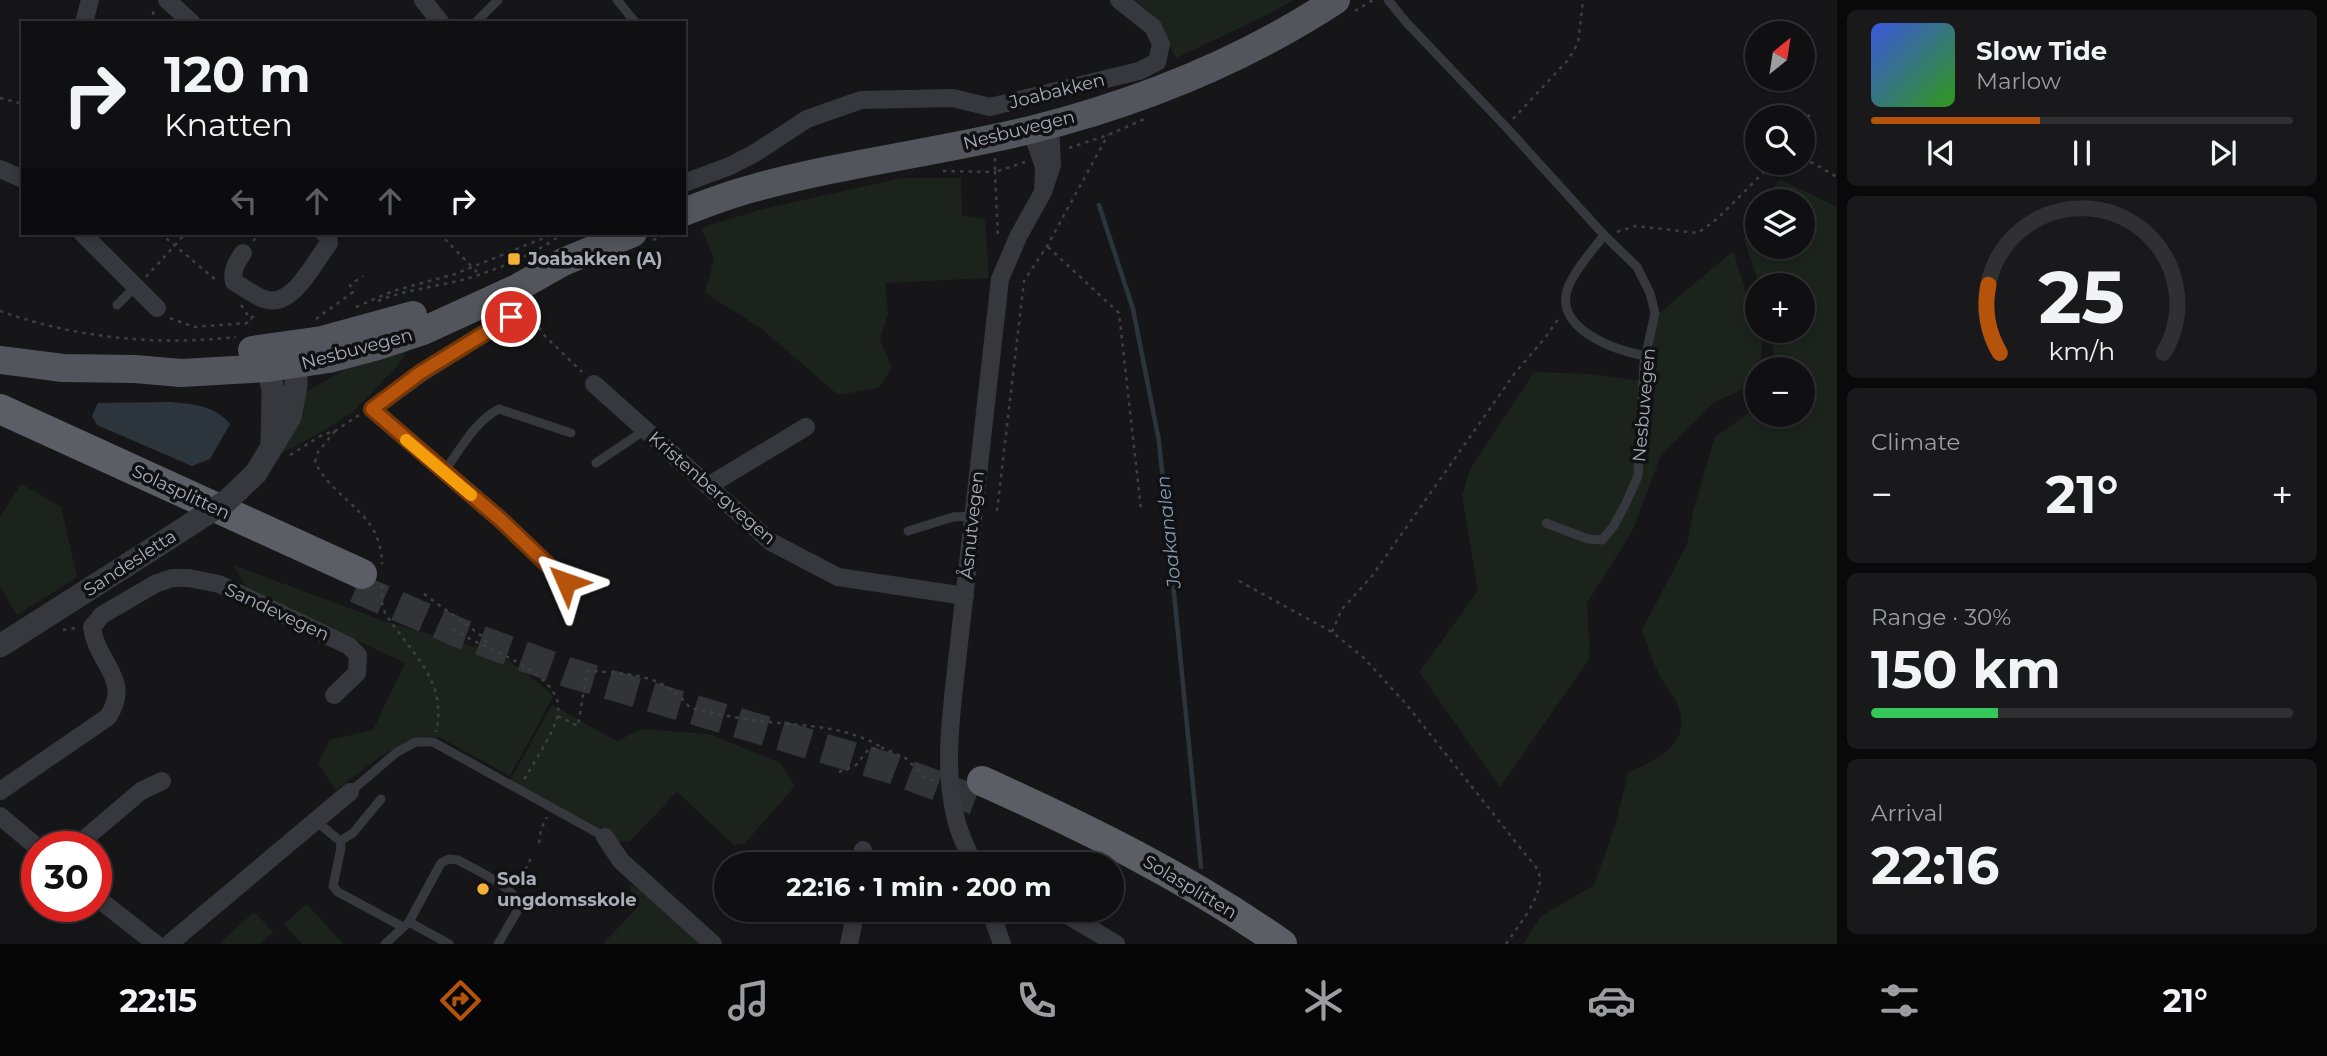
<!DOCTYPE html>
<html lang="en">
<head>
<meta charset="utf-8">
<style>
	body { margin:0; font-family:Montserrat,sans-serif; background:#19191b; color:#f1f3f6; height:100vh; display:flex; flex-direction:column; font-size:26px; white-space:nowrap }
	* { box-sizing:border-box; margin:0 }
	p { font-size:23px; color:#9c9d9f }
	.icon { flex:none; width:38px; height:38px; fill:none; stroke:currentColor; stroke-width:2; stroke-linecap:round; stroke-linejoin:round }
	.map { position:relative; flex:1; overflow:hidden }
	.sheet { display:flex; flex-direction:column; gap:10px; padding:10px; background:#09090a; width:490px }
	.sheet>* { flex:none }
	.hud { position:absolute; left:21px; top:21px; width:665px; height:214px; border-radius:0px; box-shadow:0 4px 10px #0003,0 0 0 2px #303032; background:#101012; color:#f1f3f6; overflow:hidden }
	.needle { width:46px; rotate:30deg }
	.controls { position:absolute; left:1745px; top:21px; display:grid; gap:14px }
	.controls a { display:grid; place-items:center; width:70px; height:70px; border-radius:50%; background:#101012; box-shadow:0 4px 10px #0003,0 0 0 2px #303032; font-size:35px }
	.speed { position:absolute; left:21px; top:831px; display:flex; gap:14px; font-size:35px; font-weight:700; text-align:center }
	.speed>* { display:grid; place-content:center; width:91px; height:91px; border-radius:50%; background:#101012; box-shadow:0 4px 10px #0003,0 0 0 2px #303032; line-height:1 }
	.speed .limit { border:10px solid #d22; background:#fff; color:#111 }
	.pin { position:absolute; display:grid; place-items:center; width:60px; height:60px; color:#fff; margin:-30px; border:4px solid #fff; border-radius:50%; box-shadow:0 2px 7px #0007 }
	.me { position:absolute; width:77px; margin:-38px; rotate:313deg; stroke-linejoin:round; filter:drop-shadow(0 0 5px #0008) }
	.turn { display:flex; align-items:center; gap:24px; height:147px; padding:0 28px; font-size:32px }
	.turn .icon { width:91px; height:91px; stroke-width:2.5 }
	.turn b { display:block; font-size:49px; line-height:60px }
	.lanes { display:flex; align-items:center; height:66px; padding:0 28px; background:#0003; justify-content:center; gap:35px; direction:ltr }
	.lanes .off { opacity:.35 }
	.big { font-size:52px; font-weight:700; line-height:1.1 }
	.sheet .tile { flex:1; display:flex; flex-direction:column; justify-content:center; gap:10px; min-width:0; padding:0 24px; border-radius:10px; background:#19191b }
	.sheet .dial { align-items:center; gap:0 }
	.dial svg { height:182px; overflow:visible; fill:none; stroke:#303032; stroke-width:7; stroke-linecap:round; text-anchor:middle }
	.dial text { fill:#f1f3f6; stroke:none }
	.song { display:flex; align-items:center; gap:21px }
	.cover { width:84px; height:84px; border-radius:10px; background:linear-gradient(135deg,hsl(230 70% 55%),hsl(110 70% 35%)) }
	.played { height:7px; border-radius:4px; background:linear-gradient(90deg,#b45309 40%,#303032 40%) }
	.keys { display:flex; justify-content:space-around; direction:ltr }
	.heat { display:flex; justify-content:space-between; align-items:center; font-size:38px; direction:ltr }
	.charge { height:10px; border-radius:5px; background:linear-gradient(90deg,#34c759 30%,#303032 0) }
	.trip { position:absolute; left:714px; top:852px; width:410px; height:70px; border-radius:35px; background:#101012; box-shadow:0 4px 10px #0003,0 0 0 2px #303032; font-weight:700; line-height:70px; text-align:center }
	.menu { display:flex; height:112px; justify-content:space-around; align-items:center; background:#060607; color:#9c9d9f }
	.menu .icon { width:49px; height:49px }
	.menu .on { color:#b45309 }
	.menu b { font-size:32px; color:#f1f3f6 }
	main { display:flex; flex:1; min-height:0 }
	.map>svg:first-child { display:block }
</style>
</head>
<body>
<main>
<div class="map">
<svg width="1837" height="944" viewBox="0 0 1837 944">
	<rect width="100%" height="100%" fill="#161618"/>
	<g fill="#1c231d">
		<polygon points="1134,0 1293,0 1271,13 1176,58 1151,13"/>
		<polygon points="901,178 961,178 962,215 985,219 989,278 885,283 888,313 880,340 892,368 878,388 838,395 762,329 705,293 714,259 701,228 759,210"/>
		<path d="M1779,179L1837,207V944H1523L1541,916L1594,885L1616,823L1628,773C1654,760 1691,747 1679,709C1676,697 1666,687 1660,676C1652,662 1648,645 1642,630L1687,544L1694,508L1715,437L1757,407V415H1802V369H1774L1776,364L1769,331H1802V285H1759L1744,239L1757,217V247H1802V201H1766Z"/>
		<polygon points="1733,251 1762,342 1760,369 1757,369 1757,384 1716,401 1661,455 1632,532 1587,603 1590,658 1500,787 1419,672 1478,591 1462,495 1470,469 1534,372 1591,374 1649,382 1656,316"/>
		<polygon points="405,344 405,354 398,365 355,410 325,430 282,453 294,429 306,392 361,360"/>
		<polygon points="21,484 61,507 77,577 17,615 0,586 0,517"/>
		<path d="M233,565L384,621L500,654L547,690L553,697L510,776L439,737C404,731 364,770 336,790L318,764L329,740L373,730L405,663L303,615L251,595Z"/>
		<polygon points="552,705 617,741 642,729 709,734 780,763 795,786 744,844 734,845 677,792 629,842 619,841 510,780"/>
		<polygon points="629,884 665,904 707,944 603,944 637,908"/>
		<polygon points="307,904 343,944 302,944 284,924"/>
		<polygon points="254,912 273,932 260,944 219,944"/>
	</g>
	<path fill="#2c353c" d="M171,402C193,404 216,406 230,424L210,459L192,466L97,425L92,416L98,403Z"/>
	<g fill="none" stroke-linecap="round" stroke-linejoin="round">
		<polyline stroke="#2c353c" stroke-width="4.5" points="1099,205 1133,309 1159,441 1201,867"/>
		<polyline stroke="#333438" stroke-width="30" stroke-dasharray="30 15" stroke-linecap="butt" points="356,588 460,633 567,672 890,768 975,800"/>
		<g stroke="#3d3f44" stroke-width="2.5" stroke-dasharray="3.5 5" stroke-linecap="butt">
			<polyline points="1355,11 1373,0"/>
			<polyline points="151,23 154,9"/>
			<polyline points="0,98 23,104"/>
			<polyline points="1513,119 1568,60 1578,43 1583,0"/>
			<polyline points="1802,124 1812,112"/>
			<polyline points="1069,148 1108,135 1147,118"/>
			<polyline points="995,158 995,172 1025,162"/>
			<polyline points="1802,160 1813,163 1837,177"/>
			<polyline points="943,171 995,172 998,238"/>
			<polyline points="1617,232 1635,226 1698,233 1717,219 1773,163"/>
			<polyline points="160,233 217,281"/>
			<polyline points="439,233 478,273"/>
			<polyline points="653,240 671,233"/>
			<polyline points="253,241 260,233"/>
			<polyline points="1048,247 1119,313 1141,509"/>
			<polyline points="146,277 186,233"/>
			<path d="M378,301C405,290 434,287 462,280C497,270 535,254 564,233"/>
			<polyline points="241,305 251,320"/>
			<polyline points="356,307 393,291 455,274 556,233"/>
			<path d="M0,311C76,338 156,346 236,337"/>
			<polyline points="170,318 194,327 247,323 255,314"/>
			<polyline points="316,319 353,292 350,285 363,276"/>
			<polyline points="535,320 543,334 582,372"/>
			<path d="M335,431L318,452L315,462C335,503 381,510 382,564"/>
			<polyline points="290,455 322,435 335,431 359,415"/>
			<polyline points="997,511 1024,281 1047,246 1108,135"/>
			<path d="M1239,581L1332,632L1363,657L1406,704L1526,855C1530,860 1537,867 1539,873C1545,895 1517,927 1506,944"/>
			<path d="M382,585V603L385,613C411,654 448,680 436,732"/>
			<polyline points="424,594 483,637 490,647"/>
			<path d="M453,629C479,648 571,673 557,718C552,736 533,763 524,780"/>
			<polyline points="63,630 77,628"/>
			<polyline points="1332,632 1342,609 1372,576 1515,373 1545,338 1559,318"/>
			<path d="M558,716L578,726L587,671C627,673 665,674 690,708C713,713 736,718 760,721C801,726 845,725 881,747"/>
			<polyline points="839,772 856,765 868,750 881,747 907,759 925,778 935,781"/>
			<polyline points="539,843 541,829 547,817"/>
			<polyline points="518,885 531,858"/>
		</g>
		<g stroke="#37383d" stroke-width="9">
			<polyline points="617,0 636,23"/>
			<polyline points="1388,0 1406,22 1506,127 1604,235 1637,267 1650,293 1655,313 1644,363 1638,476 1625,505 1613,527 1602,540 1588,539 1546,523"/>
			<polyline points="475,23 498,0"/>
			<path d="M1604,235C1592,251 1577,267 1569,285C1550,328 1614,350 1646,356"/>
			<polyline points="117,305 136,286"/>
			<polyline points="596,463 645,430"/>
			<path d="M444,472C460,450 475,421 499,409L571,433"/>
			<polyline points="908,531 953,517 973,516"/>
			<polyline points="350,792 397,752 416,742 433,742 605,837"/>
			<polyline points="316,821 340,841 341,848 333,886 338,892 403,927"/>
			<polyline points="340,841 353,833 381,799"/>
			<polyline points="409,922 449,944"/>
			<path d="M385,944L409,922L441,863L449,859L458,860C474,869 520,889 519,908L498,944"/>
		</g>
		<g stroke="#37383d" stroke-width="18">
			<polyline points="167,0 192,23"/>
			<polyline points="423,0 441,23"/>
			<polyline points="84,23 90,0"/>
			<polyline points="1031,129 1044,167 1043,192 1052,165 1050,124"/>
			<polyline points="0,169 23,179"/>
			<polyline points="684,183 730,166 755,153 807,119 861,100 953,98 990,107 1139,71 1157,62 1161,44 1153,27 1119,0"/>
			<polyline points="82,233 157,308"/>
			<path d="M243,253C237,262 231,271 234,282C243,287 253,295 264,299C291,309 311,267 325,249L329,243L328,236L324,233"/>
			<polyline points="526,307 420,374 372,409 502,521 566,582"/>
			<polyline points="594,384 771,542 838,577 965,596"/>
			<polyline points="708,486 806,427"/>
			<path d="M0,791L108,717C133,679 96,663 92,627L102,615L155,584L172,578H189L219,584L349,646L358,655L357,673L334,695"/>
			<polyline points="0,816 37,847"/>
			<polyline points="605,837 621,861 713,944"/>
			<polyline points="75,847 141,791 162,781"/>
			<polyline points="860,864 863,850"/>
			<path d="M973,864C968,850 959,834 956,819C944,774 950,724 955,679L1000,279L1018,237L1043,192"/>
			<polyline points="96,897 156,944"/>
			<polyline points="990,910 1002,944"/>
			<polyline points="1059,910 1116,944"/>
			<polyline points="169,944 350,792"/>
			<polyline points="849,944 853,925 852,910"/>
		</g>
		<g stroke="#37383d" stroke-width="23">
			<polyline points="256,473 290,417 296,386 296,365 279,347 268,368 273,390 272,445"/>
			<polyline points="0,646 160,544"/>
		</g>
		<g stroke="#53555c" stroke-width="28">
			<path d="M684,212C707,203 731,194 754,188C845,163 939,152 1030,130C1138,103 1243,61 1336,0"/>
			<polyline points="252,350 322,340 413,315"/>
			<polyline points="0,360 63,368 135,369 181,373 268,368 329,359 378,346 423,331 517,288 563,262 633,233"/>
		</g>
		<g stroke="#5b5e65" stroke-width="30">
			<polyline points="0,409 362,574"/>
			<path d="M982,781C1086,828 1188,878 1282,944"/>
		</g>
		<polyline stroke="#37383d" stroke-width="23" points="160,544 228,500 256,473"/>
	</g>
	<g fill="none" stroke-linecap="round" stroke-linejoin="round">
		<defs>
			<polyline id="route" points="511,317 420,373 372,409 502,521 566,582"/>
		</defs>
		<use href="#route" stroke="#753606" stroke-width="18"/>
		<use href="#route" stroke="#b45309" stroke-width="12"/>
		<polyline stroke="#f59e0b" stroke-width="12" points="406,440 471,495"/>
	</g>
	<g fill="#f2b134" stroke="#111113" stroke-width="2.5">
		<rect x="507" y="252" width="14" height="14" rx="3.5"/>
		<circle cx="483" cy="889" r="7"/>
	</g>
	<g text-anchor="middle" stroke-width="7" stroke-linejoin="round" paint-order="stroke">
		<g font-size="18" fill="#a8adb8" stroke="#111113">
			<text transform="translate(1057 91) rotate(-14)" y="6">Joabakken</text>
			<text transform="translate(1019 130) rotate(-14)" y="6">Nesbuvegen</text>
			<text transform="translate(357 349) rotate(-15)" y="6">Nesbuvegen</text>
			<text transform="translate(1644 405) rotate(-85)" y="6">Nesbuvegen</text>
			<text transform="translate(712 488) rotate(41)" y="6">Kristenbergvegen</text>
			<text transform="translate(181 492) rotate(25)" y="6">Solasplitten</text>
			<text transform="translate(972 525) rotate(-84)" y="6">Åsnutvegen</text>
			<text transform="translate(130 563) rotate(-33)" y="6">Sandesletta</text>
			<text transform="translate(277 612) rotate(25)" y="6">Sandevegen</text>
			<text transform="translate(1190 887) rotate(31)" y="6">Solasplitten</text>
		</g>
		<g font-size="18" font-weight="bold" fill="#a8adb8" stroke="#111113" text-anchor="start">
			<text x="528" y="265">Joabakken (A)</text>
			<text x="497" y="885">Sola<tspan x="497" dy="21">ungdomsskole</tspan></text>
		</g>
		<g font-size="19" font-style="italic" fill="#7f9bb3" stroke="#111113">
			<text transform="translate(1168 532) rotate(-96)" y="7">Joakanalen</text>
		</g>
	</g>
</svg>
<div class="controls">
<a><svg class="needle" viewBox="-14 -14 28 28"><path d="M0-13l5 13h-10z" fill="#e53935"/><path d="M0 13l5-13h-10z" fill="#9c9d9f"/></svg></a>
<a><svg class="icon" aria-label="search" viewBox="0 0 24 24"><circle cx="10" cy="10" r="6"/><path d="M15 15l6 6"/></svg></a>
<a><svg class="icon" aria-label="layers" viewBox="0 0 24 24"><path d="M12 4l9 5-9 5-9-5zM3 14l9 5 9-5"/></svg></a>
<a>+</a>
<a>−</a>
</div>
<div class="speed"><div class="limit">30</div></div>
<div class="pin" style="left:511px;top:317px;background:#d93025"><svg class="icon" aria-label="arrive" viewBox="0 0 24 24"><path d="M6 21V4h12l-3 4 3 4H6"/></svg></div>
<svg class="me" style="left:566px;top:582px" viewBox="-20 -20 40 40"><path d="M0-17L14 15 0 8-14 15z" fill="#b45309" stroke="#fff" stroke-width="4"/></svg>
<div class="trip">22:16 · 1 min · 200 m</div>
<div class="hud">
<div class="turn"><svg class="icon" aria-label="right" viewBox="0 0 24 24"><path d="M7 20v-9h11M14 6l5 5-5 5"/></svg><div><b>120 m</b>Knatten</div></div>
<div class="lanes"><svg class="icon off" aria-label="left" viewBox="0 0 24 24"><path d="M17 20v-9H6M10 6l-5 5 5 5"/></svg><svg class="icon off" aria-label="ahead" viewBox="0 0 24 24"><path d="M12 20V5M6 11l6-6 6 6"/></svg><svg class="icon off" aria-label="ahead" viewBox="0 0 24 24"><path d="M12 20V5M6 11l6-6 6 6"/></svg><svg class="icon" aria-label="right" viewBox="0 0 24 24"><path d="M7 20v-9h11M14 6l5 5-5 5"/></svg></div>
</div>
</div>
<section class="sheet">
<div class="tile">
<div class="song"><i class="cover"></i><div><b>Slow Tide</b><p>Marlow</p></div></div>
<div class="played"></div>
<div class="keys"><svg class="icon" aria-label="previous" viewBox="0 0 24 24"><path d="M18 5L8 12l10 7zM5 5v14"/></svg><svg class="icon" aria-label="pause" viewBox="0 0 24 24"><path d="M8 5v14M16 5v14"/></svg><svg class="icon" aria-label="next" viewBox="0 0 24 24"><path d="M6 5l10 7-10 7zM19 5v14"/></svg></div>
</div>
<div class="tile dial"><svg viewBox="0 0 100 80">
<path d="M14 69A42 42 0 1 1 86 69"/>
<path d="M14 69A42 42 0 0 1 9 39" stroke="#b45309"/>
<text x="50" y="56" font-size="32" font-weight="700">25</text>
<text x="50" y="72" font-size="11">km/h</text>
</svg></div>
<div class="tile"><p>Climate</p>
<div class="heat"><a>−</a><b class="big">21°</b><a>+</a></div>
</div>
<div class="tile"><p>Range · 30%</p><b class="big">150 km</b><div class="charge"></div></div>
<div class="tile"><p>Arrival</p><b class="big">22:16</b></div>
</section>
</main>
<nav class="menu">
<b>22:15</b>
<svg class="icon on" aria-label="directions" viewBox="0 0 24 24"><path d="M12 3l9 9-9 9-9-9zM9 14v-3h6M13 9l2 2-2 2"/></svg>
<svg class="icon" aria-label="music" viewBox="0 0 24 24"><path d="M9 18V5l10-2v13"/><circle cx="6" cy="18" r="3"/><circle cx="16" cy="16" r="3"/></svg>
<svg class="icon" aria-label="phone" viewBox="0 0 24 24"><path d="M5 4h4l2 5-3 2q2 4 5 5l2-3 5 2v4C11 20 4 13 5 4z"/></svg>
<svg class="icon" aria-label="climate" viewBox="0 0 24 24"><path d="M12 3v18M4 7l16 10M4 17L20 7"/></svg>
<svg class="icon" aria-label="car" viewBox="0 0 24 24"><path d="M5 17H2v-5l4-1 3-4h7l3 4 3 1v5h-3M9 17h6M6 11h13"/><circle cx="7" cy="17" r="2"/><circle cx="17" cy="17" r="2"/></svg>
<svg class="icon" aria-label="filters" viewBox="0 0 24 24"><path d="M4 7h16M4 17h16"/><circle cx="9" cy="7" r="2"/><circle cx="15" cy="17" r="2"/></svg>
<b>21°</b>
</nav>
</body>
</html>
